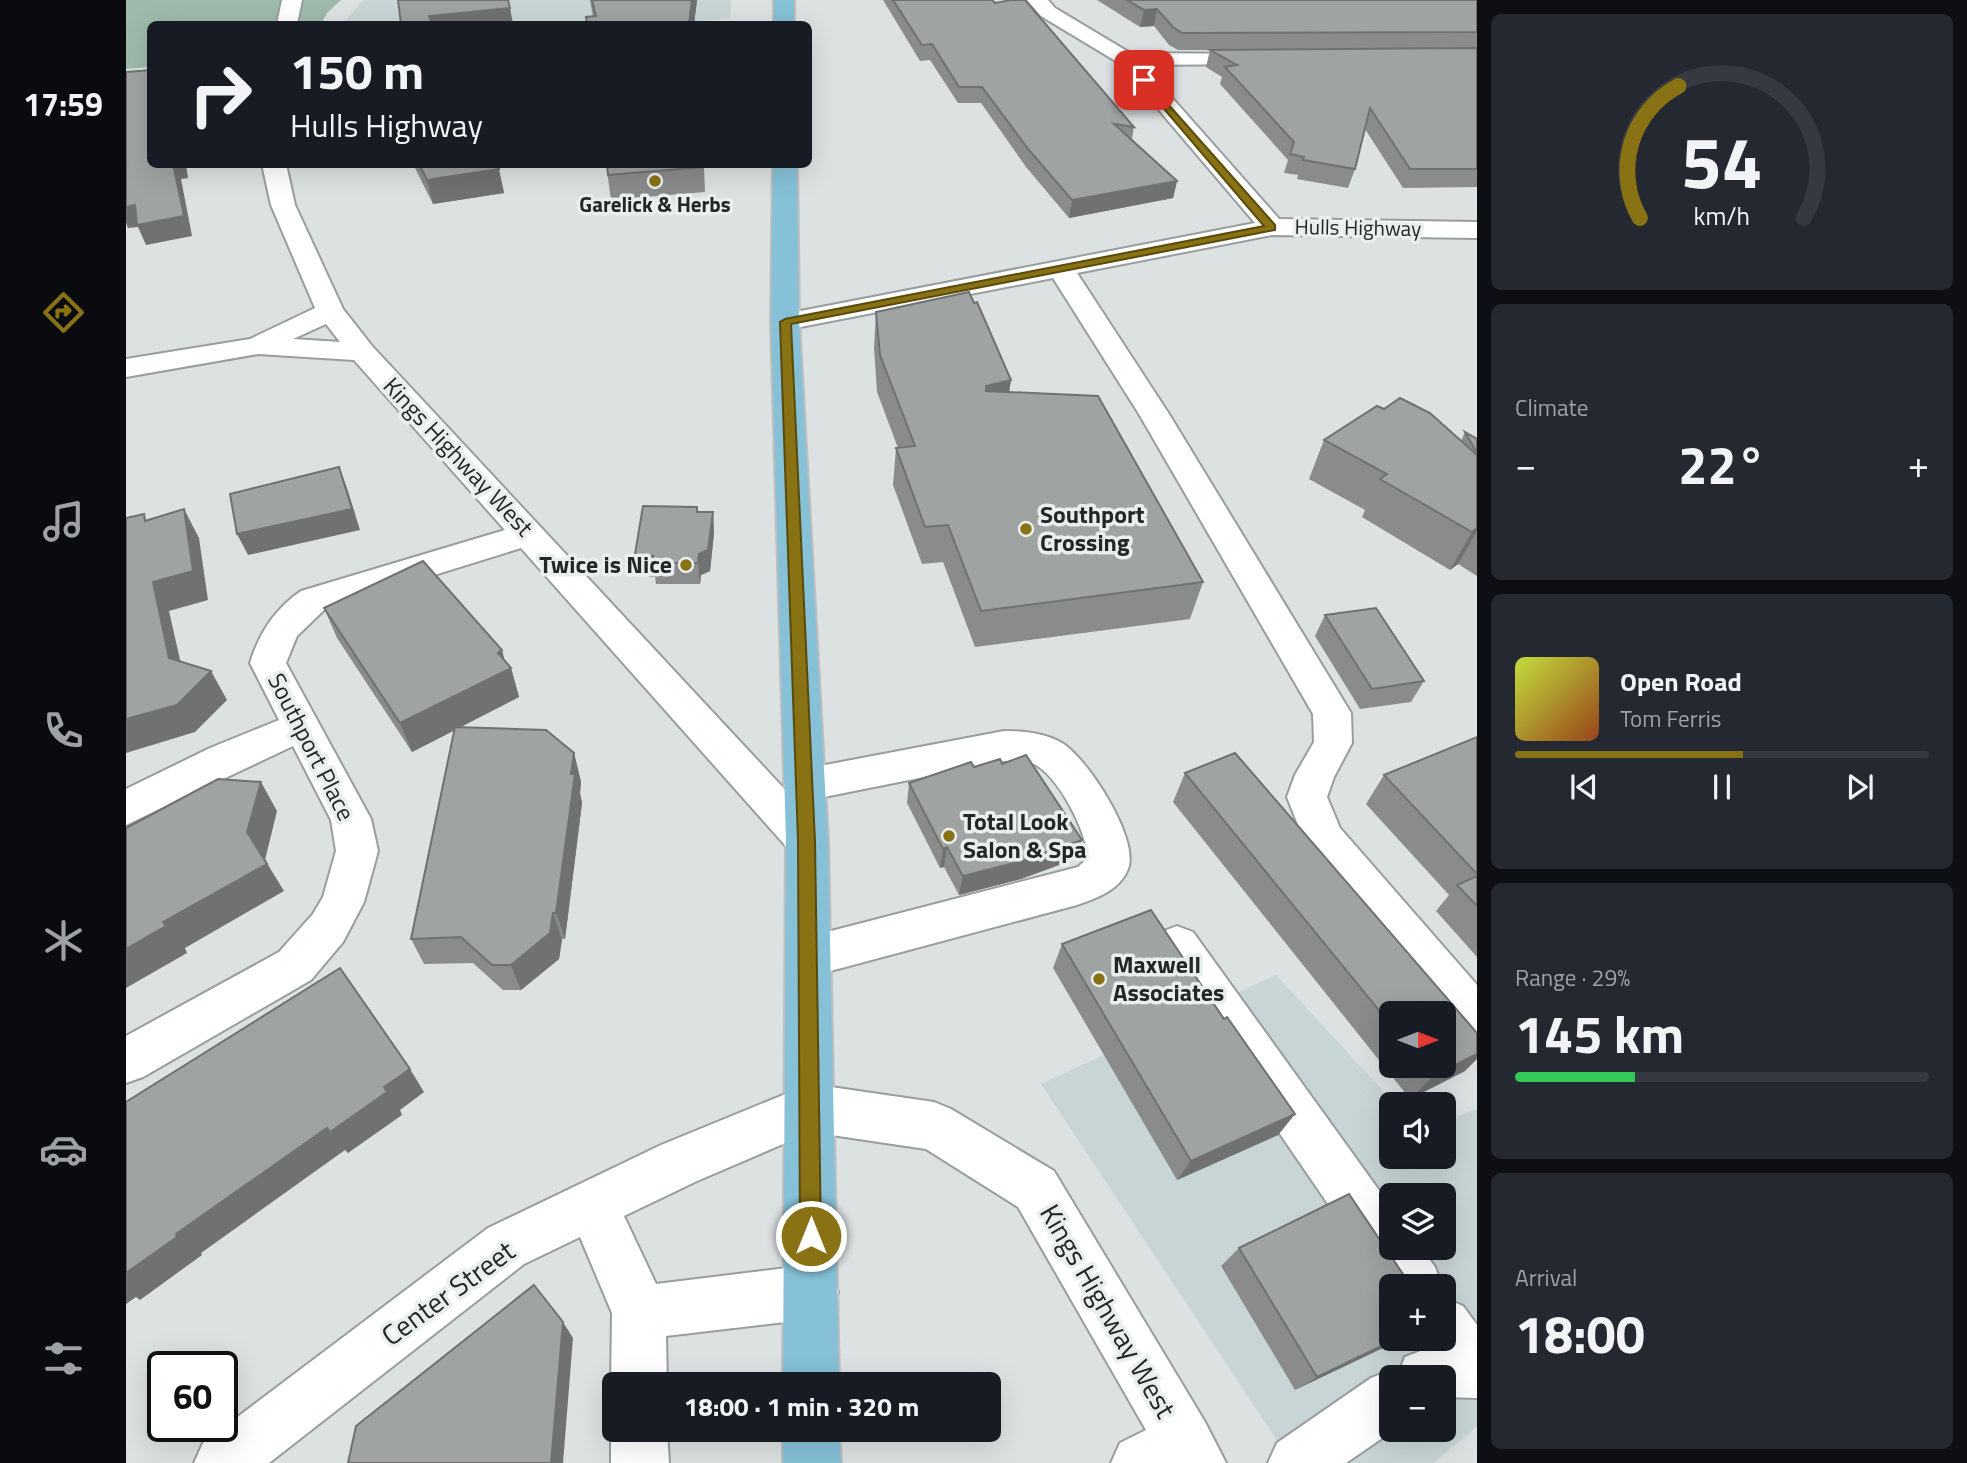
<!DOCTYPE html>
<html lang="en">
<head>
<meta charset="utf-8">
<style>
	body { margin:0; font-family:"Titillium Web",sans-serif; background:#242831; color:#f1f3f6; height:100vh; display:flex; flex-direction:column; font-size:26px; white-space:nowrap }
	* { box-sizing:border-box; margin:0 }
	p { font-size:23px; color:#9ea1a6 }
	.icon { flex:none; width:38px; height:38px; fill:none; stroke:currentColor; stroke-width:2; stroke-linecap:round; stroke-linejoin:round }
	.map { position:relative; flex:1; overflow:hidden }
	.details { display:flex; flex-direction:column; gap:14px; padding:14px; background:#0d0f14; width:490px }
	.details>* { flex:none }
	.hud { position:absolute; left:21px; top:21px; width:665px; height:147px; border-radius:10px; box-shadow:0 7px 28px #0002; background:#171b24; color:#f1f3f6; overflow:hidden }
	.needle { width:46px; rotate:90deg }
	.tools { position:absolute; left:1253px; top:1001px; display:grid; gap:14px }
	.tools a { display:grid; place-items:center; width:77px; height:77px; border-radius:10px; background:#171b24; box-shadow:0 7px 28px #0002; font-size:35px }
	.speed { position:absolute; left:21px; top:1351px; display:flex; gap:14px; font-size:35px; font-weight:700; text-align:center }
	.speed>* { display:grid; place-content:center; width:91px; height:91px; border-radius:50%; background:#171b24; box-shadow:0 7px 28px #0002; line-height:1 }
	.speed .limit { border:4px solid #111; border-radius:10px; background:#fff; color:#111 }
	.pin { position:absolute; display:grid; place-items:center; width:60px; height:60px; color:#fff; margin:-30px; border-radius:14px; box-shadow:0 4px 10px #0006 }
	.me { position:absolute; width:77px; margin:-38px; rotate:0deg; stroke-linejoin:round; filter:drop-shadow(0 0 5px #0008) }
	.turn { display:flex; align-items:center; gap:24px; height:147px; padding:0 28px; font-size:32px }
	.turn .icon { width:91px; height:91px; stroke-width:2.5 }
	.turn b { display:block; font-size:49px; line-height:60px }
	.big { font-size:52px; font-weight:700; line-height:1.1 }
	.details .widget { flex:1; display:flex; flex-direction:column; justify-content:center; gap:10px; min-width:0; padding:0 24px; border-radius:10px; background:#242831 }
	.details .dial { align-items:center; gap:0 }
	.dial svg { height:182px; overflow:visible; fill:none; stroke:#363941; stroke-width:7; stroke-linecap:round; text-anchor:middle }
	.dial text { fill:#f1f3f6; stroke:none }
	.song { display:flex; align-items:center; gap:21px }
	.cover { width:84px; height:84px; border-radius:10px; background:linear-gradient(135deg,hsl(70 70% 55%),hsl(20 70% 35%)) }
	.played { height:7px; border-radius:4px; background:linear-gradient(90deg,#897214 55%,#363941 55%) }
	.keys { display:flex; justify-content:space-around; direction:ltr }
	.heat { display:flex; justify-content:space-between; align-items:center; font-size:38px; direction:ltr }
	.charge { height:10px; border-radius:5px; background:linear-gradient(90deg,#34c759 29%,#363941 0) }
	.trip { position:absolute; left:476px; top:1372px; width:399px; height:70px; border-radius:10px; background:#171b24; box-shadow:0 7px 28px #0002; font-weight:700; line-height:70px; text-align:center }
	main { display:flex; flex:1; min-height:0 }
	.tab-bar { display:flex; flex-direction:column; width:126px; justify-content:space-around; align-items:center; background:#090b0e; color:#9ea1a6 }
	.tab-bar .icon { width:49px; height:49px }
	.tab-bar .on { color:#897214 }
	.tab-bar b { font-size:32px; color:#f1f3f6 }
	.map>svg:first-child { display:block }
</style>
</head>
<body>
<main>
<nav class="tab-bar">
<b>17:59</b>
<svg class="icon on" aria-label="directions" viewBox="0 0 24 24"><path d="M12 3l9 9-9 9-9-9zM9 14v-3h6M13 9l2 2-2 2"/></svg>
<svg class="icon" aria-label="music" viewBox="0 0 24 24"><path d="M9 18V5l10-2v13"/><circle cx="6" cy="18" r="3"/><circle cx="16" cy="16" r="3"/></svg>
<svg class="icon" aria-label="phone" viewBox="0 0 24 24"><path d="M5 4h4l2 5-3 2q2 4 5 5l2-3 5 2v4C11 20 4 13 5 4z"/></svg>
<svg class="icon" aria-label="climate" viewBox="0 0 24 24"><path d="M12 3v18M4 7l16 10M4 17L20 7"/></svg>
<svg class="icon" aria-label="car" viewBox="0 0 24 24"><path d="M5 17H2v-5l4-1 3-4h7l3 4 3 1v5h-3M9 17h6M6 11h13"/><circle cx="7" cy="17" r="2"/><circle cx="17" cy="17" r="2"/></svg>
<svg class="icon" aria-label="filters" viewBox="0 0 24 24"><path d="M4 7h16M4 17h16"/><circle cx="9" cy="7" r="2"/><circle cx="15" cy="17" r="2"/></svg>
</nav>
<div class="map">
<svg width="1351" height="1463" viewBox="0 0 1351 1463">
	<rect width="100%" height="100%" fill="#dce1e2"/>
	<g fill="#c8d5d6" fill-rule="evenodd">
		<polygon points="237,0 605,0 604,18 543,24 217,24"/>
		<path d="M1150,975L1269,1104H1265V1157H1318V1121L1351,1109V1427L1307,1463H1166L915,1084ZM1265,1195H1318V1248H1265ZM1265,1286H1318V1339H1265ZM1265,1377H1318V1430H1265Z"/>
	</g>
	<polygon fill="#9ebaaa" points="0,0 215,0 201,13 195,24 24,24 24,67 0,69"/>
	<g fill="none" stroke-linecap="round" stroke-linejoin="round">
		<defs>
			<g id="minor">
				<polygon points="156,0 176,0 171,24 151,24"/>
				<polygon points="901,0 922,0 929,8 1004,53 1141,54 1144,58 1141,62 1134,64 1017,65 1153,219 1351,222 1351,238 1146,235 951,273 1043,414 1225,713 1226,743 1208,777 1201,797 1214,828 1351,985 1351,1040 1335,1034 1182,850 1161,797 1169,775 1188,742 1187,714 1013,414 927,278 659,330 649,328 645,322 649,316 659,314 1129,223 993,63 915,16"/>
				<path d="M136,164H160L169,205L217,309L246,346L662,793L658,785L664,774L678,769L878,731C897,731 919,733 936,743C961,758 1014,839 1002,869C994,890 971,898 951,905L682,977L666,971L660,957L666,943L682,937L952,867L962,858C961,832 932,774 906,763C898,760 887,761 878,761L678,801L666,797L696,829L702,841L696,853L681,858L666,853L395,548L199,609L171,636L160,663L245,819L252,851L238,902L217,942L185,980L17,1077L0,1083V1036L153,952L187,914L197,897L210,851L205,820L167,746L0,825V789L84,748L153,720L124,663C133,633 149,609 175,591L379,530L228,360L132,354L0,377V359L124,339L189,308L145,205ZM200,324L214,342L167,339Z"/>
				<polygon points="1051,926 1067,932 1265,1207 1265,1248 1295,1248 1309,1267 1316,1286 1265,1286 1265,1296 1035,960 1029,946 1035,932"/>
				<polygon points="684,1084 808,1102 825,1109 928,1171 1079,1422 1100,1463 985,1463 994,1443 1020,1430 892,1207 800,1149 685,1132 571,1181 498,1216 530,1284 685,1265 704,1273 712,1292 704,1311 685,1319 540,1336 541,1384 488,1384 488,1391 485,1384 486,1313 454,1237 398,1264 143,1463 68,1463 77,1443 362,1228 535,1145"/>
				<polygon points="1318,1298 1337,1306 1351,1325 1351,1398 1318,1397 1318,1377 1265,1377 1265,1430 1268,1430 1220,1463 1142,1463 1151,1443 1245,1378 1265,1370 1273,1373 1279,1357 1302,1348 1297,1339 1318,1339"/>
				<polygon points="488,1421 488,1430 541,1430 543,1463 485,1463 485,1430"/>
			</g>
			<g id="major">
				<rect x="648" y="0" width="20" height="24"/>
				<polygon points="647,164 671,164 673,322 702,841 713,1384 657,1384 660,841 645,322"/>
				<polygon points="657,1430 713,1430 715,1463 657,1463"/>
			</g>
		</defs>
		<use href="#minor" stroke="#989d9d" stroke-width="4"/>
		<use href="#major" stroke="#bebebe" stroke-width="4"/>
		<use href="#minor" fill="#fff" fill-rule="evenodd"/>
		<use href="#major" fill="#86c1d7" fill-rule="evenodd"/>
	</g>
	<g fill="#898c8b" fill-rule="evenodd">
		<polygon points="464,0 571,0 568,24 467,17"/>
		<polygon points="757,0 866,0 1008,127 1006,139 1051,181 1047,198 943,218 900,167 855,103 832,103 804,60 794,61"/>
		<polygon points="971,0 1351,0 1351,187 1277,188 1239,129 1229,169 1222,188 1171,179 1172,175 1158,173 1162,160 1094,84 1096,77 1080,67 1084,50 1052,50 1043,45 1028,26 1014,27"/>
		<polygon points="287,164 371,164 378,193 307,204"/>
		<polygon points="480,164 578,167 579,192 485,200"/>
		<polygon points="848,303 885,380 883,392 1077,582 1064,619 849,647 817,562 796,564 767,485 770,448 772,448 751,392 748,348 750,312"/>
		<polygon points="1339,432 1351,439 1351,576 1332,564 1324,570 1236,517 1239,510 1183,479 1198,440 1335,441"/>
		<polygon points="571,507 572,512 587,512 588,533 584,571 575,575 574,584 530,584 529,577 512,575 509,554"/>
		<polygon points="198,608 379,661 385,668 393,697 334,727 448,753 455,782 454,793 456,803 439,939 436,939 433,959 395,990 377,990 347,963 298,964 285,939 329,730 286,752 211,638"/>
		<polygon points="1199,615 1298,681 1285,702 1234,709 1189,636"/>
		<polygon points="1351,737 1351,957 1310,911 1323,895 1240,804 1258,775"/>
		<polygon points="876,764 956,840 949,859 895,879 833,895 818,867 814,868 781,803 783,783 848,767"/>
		<path d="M1059,773L1339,1071L1284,1099L1047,802ZM1265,1013L1318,1066H1265Z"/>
		<polygon points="936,944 1098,1019 1169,1114 1152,1135 1051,1180 927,968"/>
		<polygon points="1113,1248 1265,1339 1169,1390 1095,1266"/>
	</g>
	<g fill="#6f7271">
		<polygon points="566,0 571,0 568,24 561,24"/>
		<polygon points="384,8 387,24 305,24 303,16"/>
		<polygon points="1031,9 1028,26 1014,27 1018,10"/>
		<polygon points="47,164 60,164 62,178 55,179 66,236 20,245 12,227 2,228 0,223 0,207"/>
		<polygon points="373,169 378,193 307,204 301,180"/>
		<polygon points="1051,181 1047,198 943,218 946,200"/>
		<polygon points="885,380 879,417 855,422 860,386"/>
		<polygon points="213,467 221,488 234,530 122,555 111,534"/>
		<polygon points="58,509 73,538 82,600 43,611 60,686 43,658 27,582"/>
		<polygon points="587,512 588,533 584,571 575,575 574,584 572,563 573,554"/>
		<polygon points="1351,528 1351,531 1332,564 1324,570 1346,532"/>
		<polygon points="376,650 381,669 385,668 393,697 286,752 274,723"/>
		<polygon points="85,671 101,700 69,732 0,753 0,719"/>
		<polygon points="448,753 455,782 454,793 456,803 439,939 430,913"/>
		<polygon points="135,782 151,811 139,860 158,891 59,948 61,953 0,988 0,949 37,922 121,832"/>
		<polygon points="956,840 949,859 895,879 833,895 837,876"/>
		<polygon points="821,847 818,867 814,868 817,849"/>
		<polygon points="427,913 436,939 433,959 395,990 385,965"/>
		<polygon points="1351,1054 1351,1059 1339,1071 1284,1099 1307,1076"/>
		<polygon points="284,1069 298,1092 274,1110 276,1115 222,1153 219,1150 75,1253 76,1255 14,1300 10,1297 0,1304 0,1273 50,1234"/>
		<polygon points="1169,1114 1152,1135 1051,1180 1065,1161"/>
		<polygon points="437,1322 447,1338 437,1463 425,1463"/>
		<polygon points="1270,1339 1276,1339 1169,1390 1191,1377"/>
	</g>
	<g fill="#9fa3a2" stroke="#6f7271" stroke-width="2">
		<polygon points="272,0 382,0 384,8 303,16 306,24 275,24"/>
		<polygon points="466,0 566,0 563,24 461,24 460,17 470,16"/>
		<polygon points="767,0 866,0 869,3 885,0 899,0 1008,127 988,124 1051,181 946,200 903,150 856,87 833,87 806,44 796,45"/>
		<polygon points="1001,0 1351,0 1351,32 1056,33 1047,27 1031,9 1018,10"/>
		<polygon points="1351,48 1351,169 1284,169 1244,108 1229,169 1177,160 1178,157 1164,154 1168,142 1099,67 1111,65 1084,50"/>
		<polygon points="24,70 24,164 47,164 58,216 11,225 9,205 0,207 0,72"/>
		<polygon points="293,164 371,164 373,169 301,180"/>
		<polygon points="481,164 577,164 578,167 482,175"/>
		<polygon points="843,292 848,303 851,302 885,380 860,386 860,391 972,396 1077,582 855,611 822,525 799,527 770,448 789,446 754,355 750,312"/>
		<polygon points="1274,398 1304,413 1351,455 1351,528 1346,532 1254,479 1261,474 1198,440 1251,406 1258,409"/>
		<polygon points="1339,432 1351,439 1351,453"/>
		<polygon points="213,467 226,509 111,534 104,494"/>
		<polygon points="517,506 571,507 571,512 587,512 582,550 573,554 572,563 528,563 527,556 509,554"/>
		<polygon points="58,509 67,571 27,582 43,658 85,671 51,705 0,719 0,518 18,514 19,521"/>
		<polygon points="297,561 376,650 372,653 385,668 274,723 198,608"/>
		<polygon points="1250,608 1298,681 1246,689 1199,615"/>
		<polygon points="329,727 420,730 448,753 445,774 449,774 430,913 427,913 424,933 385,965 366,965 335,937 285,939"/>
		<polygon points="1351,737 1351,874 1258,775"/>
		<polygon points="1109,753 1351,1033 1351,1054 1307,1076 1299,1066 1318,1066 1318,1013 1265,1013 1265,1025 1059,773"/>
		<polygon points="900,755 956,840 900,860 837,876 821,847 817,849 783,783 845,762 848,767 874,759 876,764"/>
		<polygon points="92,779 135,782 121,832 141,864 37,922 40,926 0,949 0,828"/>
		<polygon points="1351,876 1351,906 1331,885"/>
		<polygon points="1025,910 1098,1019 1101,1017 1169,1114 1065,1161 936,944"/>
		<polygon points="214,968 284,1069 258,1087 261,1092 204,1132 201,1128 50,1234 51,1237 0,1273 0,1102"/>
		<polygon points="1223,1194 1285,1286 1265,1286 1265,1339 1270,1339 1191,1377 1113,1248"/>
		<polygon points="408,1285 437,1322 425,1463 222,1463 230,1426"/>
	</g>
	<polygon fill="#897214" stroke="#594a0d" stroke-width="2" points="1018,77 1149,225 1149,230 665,324 689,841 695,1236 692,1243 685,1246 677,1243 674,1236 672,841 654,322 659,319 1138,226 1015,82 1015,78"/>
	<g fill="#897214" stroke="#e9eeef" stroke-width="2.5">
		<circle cx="529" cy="181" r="7"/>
		<circle cx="900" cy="529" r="7"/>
		<circle cx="560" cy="565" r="7"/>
		<circle cx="823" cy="836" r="7"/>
		<circle cx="973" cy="979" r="7"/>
	</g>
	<g text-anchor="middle" stroke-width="7" stroke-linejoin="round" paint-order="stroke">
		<g font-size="21" font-weight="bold" fill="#252627" stroke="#e9eeef">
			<text x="529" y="212">Garelick &amp; Herbs</text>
		</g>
		<g font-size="21" fill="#252627" stroke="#e9eeef">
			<text transform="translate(1232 228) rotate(1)" y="7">Hulls Highway</text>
		</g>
		<g font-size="24" fill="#252627" stroke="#e9eeef">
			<text transform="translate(332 457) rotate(47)" y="8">Kings Highway West</text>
			<text transform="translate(185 747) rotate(63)" y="8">Southport Place</text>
		</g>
		<g font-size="24" font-weight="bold" fill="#252627" stroke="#e9eeef" text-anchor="start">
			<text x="914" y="523">Southport<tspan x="914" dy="28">Crossing</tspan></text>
			<text x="546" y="573" text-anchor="end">Twice is Nice</text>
			<text x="837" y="830">Total Look<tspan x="837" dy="28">Salon &amp; Spa</tspan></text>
			<text x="987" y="973">Maxwell<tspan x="987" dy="28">Associates</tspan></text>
		</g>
		<g font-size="28" fill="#252627" stroke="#e9eeef">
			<text transform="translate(322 1293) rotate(-36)" y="10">Center Street</text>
			<text transform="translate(982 1311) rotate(60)" y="10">Kings Highway West</text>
		</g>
	</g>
</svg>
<div class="tools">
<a><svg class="needle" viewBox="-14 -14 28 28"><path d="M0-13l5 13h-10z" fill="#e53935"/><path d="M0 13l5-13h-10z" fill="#9ea1a6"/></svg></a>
<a><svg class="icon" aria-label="sound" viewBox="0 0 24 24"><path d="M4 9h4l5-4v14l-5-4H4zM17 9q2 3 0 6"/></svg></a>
<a><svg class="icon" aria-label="layers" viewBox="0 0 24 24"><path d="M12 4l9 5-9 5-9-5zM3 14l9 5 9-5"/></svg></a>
<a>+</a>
<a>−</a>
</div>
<div class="speed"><div class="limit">60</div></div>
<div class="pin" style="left:1018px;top:80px;background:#d93025"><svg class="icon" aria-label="arrive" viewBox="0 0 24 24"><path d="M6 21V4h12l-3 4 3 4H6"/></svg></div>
<svg class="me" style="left:685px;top:1236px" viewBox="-20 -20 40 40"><circle r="17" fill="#897214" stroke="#fff" stroke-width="3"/><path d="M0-11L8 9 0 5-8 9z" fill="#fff"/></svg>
<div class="trip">18:00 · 1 min · 320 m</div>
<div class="hud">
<div class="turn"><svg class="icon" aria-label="right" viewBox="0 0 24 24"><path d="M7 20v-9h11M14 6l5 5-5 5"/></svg><div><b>150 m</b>Hulls Highway</div></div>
</div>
</div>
<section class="details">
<div class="widget dial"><svg viewBox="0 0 100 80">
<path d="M14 69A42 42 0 1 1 86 69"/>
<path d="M14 69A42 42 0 0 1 31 11" stroke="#897214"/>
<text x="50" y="56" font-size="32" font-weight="700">54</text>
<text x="50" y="72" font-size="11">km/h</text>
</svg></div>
<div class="widget"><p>Climate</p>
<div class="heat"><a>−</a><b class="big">22°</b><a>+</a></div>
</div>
<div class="widget">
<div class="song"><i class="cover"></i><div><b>Open Road</b><p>Tom Ferris</p></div></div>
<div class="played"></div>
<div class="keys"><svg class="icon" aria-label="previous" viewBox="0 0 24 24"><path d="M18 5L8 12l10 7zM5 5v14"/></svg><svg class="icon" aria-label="pause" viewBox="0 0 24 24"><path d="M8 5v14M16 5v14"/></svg><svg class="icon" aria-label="next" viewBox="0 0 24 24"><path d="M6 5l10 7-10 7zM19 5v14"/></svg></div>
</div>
<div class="widget"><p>Range · 29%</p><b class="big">145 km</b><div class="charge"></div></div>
<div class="widget"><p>Arrival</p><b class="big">18:00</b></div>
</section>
</main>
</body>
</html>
